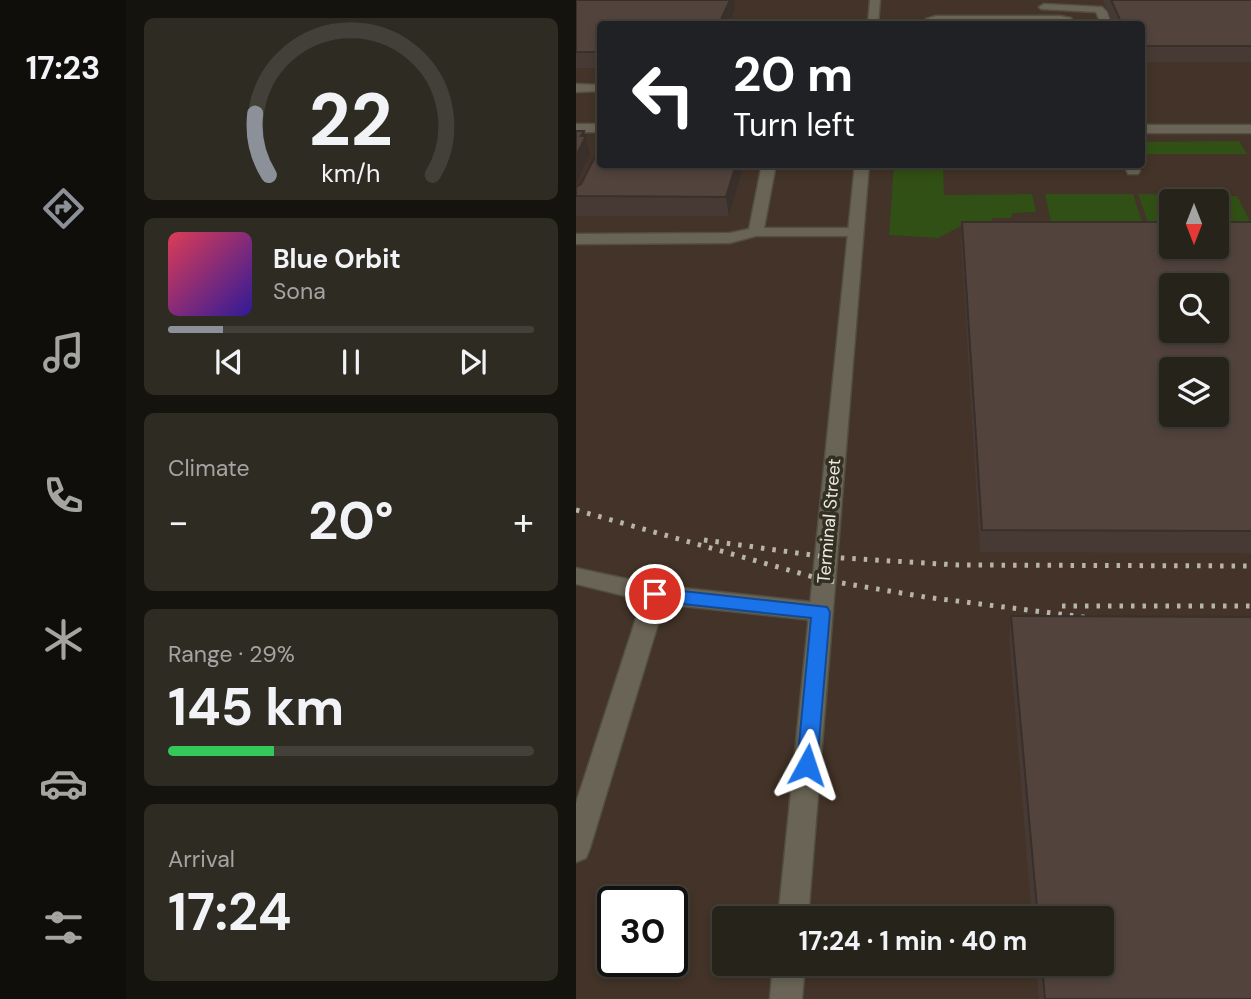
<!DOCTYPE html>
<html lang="en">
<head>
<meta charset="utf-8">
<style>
	body { margin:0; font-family:"DM Sans",sans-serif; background:#2e2b23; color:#f1f3f6; height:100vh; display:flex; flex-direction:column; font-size:26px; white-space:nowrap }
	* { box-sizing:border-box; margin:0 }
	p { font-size:23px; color:#a4a4a2 }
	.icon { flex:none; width:38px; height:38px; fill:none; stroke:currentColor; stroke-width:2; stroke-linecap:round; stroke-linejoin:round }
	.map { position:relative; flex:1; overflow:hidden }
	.drawer { display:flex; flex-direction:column; gap:18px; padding:18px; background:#15130e; width:450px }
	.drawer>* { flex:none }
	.top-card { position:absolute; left:21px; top:21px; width:548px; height:147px; border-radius:7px; box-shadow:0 4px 10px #0003,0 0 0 2px #424039; background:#202124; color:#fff; overflow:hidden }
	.needle { width:46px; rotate:180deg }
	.controls { position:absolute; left:583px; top:189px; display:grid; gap:14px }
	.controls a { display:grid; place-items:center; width:70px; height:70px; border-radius:7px; background:#26231a; box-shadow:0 4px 10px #0003,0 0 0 2px #424039; font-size:35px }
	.speed { position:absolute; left:21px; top:886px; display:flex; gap:14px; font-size:35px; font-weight:700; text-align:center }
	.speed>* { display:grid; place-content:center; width:91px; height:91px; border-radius:50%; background:#26231a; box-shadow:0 4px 10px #0003,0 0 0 2px #424039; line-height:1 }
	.speed .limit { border:4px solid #111; border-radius:10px; background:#fff; color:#111 }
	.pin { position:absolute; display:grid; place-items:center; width:60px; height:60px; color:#fff; margin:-30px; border:4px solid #fff; border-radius:50%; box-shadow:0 2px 7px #0007 }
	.me { position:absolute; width:77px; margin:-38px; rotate:5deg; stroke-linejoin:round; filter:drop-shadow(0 0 5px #0008) }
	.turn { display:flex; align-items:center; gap:24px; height:147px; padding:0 21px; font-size:32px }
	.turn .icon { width:91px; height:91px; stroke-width:2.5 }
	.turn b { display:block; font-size:49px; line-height:60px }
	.big { font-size:52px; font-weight:700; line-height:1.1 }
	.drawer .tile { flex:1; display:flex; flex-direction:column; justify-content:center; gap:10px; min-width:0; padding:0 24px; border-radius:10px; background:#2e2b23 }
	.drawer .dial { align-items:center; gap:0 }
	.dial svg { height:182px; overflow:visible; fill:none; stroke:#424039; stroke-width:7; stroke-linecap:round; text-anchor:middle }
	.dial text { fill:#f1f3f6; stroke:none }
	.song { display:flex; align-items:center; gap:21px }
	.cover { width:84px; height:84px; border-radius:10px; background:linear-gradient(135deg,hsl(350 70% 55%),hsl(250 70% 35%)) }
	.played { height:7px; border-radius:4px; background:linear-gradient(90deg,#8c9099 15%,#424039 15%) }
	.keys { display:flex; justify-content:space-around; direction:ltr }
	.heat { display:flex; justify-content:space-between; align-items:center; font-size:38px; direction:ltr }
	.charge { height:10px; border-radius:5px; background:linear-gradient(90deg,#34c759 29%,#424039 0) }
	.trip { position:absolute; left:136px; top:906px; width:402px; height:70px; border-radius:7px; background:#26231a; box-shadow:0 4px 10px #0003,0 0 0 2px #424039; font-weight:700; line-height:70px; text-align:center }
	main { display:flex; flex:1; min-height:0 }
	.tabs { display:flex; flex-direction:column; width:126px; justify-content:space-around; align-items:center; background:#0f0e0a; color:#a4a4a2 }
	.tabs .icon { width:49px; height:49px }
	.tabs .on { color:#8c9099 }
	.tabs b { font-size:32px; color:#f1f3f6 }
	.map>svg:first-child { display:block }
</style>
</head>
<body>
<main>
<nav class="tabs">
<b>17:23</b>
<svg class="icon on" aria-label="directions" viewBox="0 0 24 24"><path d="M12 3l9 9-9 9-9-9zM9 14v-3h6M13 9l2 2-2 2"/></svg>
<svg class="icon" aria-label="music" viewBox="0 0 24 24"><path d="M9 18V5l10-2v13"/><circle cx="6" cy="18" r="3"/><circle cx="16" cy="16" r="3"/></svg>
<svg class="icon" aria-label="phone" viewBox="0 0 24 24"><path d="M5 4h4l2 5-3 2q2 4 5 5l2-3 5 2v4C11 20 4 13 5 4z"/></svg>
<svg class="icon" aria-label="climate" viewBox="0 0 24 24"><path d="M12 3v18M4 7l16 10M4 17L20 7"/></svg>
<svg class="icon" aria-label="car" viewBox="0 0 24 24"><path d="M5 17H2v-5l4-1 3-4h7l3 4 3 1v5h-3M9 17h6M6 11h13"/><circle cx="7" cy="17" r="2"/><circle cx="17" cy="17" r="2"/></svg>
<svg class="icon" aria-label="filters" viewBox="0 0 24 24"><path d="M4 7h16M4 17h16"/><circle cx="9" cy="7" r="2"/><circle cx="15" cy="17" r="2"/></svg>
</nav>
<section class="drawer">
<div class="tile dial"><svg viewBox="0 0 100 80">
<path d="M14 69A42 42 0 1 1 86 69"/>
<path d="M14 69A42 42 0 0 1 8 42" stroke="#8c9099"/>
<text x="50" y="56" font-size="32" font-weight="700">22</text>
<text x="50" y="72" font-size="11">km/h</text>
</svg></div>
<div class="tile">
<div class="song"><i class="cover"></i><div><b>Blue Orbit</b><p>Sona</p></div></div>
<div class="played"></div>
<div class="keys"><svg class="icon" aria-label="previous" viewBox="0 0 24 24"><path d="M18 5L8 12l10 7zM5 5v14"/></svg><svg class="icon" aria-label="pause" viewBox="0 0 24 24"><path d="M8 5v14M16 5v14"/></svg><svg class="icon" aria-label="next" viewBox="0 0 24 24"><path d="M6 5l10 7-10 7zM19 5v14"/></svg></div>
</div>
<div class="tile"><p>Climate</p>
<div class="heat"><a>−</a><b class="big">20°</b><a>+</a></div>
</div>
<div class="tile"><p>Range · 29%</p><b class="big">145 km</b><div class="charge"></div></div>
<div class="tile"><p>Arrival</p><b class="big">17:24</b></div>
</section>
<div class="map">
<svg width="676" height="999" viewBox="0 0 676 999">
	<rect width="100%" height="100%" fill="#332f22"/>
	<path fill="#433328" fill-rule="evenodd" d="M0,0H675V999H0ZM24,24H565V164H24ZM595,201H640V247H595ZM595,285H640V331H595ZM595,369H640V415H595ZM37,901H96V961H37ZM149,919H527V964H149Z"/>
	<g fill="#315015">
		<polygon points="663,141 671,154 565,154 565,142"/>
		<polygon points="318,165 367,165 368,195 456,194 460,212 436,213 435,218 416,218 415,225 385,226 362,238 313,235"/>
		<polygon points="469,194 557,194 572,240 476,227"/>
		<polygon points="562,194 661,196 675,223 641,240 640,201 595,201 595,240 578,240"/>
	</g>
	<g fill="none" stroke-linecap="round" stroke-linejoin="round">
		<defs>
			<g id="service">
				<polygon points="468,4 526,7 531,12 535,24 525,24 520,12 465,9 463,7"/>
				<polygon points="360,16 484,16 495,18 498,24 361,22 348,24 350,19"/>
				<polygon points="0,84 24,85 24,91 0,92"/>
				<polygon points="186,164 200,164 188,228 280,228 287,232 280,236 180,236 154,243 0,244 0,234 154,233 173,229"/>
				<polygon points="548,164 561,164 564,171 562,174 552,174"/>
				<polygon points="0,568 79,585 245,603 253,606 257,612 253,618 245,621 88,604 14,848 10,858 0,862 0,803 66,600 0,584"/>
			</g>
			<g id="minor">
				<polygon points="294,0 304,0 302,24 292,24"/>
				<polygon points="279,164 293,164 232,919 202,919"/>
				<polygon points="197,964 229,964 226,999 194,999"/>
			</g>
			<g id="tertiary">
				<rect x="0" y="124" width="24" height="8"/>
				<rect x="565" y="125" width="111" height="8"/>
			</g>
		</defs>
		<use href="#service" stroke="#514e42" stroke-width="3"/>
		<use href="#minor" stroke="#514e42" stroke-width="3"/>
		<use href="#tertiary" stroke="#514e42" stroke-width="3"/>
		<use href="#service" fill="#696455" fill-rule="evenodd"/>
		<use href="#minor" fill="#696455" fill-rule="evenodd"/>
		<use href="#tertiary" fill="#696455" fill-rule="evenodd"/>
		<g stroke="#b7b4aa" stroke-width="5" stroke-dasharray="3.5 8" stroke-linecap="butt">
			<polyline points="0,510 248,580 349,597 523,619"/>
			<polyline points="128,540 250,557 382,565 676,566"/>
			<polyline points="486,606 676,606"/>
		</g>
	</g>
	<g fill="#473a34">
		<polygon points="0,0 159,8 24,24 24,68 0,68"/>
		<polygon points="527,0 676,0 676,62 565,62 565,24 537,24"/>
		<polygon points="24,136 24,164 168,164 153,216 0,216 0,187 5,184 24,147"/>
		<polygon points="386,222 676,222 676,553 404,552 385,241"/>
		<polygon points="435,616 676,999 463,999 460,964 527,964 527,919 456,919 433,638"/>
	</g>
	<g fill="#392f2b">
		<polygon points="154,0 158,0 159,8 152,24 143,24"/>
		<polygon points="8,131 14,154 0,183 0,156 5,136"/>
		<polygon points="160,164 168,164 153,216 150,197"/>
	</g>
	<g fill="#52433d" stroke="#392f2b" stroke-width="2" fill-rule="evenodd">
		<polygon points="0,0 154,0 143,24 24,24 24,52 0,52"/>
		<polygon points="535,0 676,0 676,46 565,46 565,24 546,24"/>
		<polygon points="0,131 8,131 5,136 10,136 0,156"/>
		<polygon points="23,136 24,136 24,164 160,164 150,197 0,196 0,187 5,184 24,147"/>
		<path d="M386,222H595V247H640V222H676V531L406,530ZM595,285H640V331H595ZM595,369H640V415H595Z"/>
		<polygon points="435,616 676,617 676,999 469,999 466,964 527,964 527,919 462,919"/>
	</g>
	<polygon fill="#1a73e8" stroke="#114b97" stroke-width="2" points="79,588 251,607 254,612 241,765 238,772 231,774 224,772 221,765 235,618 79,601 73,599 70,594 73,590"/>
	<g text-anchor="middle" stroke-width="7" stroke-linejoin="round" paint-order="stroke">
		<g font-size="18" fill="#ebe9e0" stroke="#332f22">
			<text transform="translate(253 521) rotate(-85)" y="6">Terminal Street</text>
		</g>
	</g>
</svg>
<div class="controls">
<a><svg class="needle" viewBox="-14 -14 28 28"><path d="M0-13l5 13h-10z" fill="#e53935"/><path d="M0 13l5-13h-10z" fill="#a4a4a2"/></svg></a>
<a><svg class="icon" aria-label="search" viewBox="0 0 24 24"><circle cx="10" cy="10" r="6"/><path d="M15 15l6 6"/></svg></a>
<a><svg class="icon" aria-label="layers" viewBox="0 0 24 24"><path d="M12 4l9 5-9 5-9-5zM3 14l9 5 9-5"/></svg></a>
</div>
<div class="speed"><div class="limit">30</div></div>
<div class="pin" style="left:79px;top:594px;background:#d93025"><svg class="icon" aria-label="arrive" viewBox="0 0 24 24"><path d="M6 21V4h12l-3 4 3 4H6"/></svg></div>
<svg class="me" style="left:231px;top:765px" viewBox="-20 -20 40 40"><path d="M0-17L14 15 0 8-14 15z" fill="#1a73e8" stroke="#fff" stroke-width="4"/></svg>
<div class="trip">17:24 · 1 min · 40 m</div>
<div class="top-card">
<div class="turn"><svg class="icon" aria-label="left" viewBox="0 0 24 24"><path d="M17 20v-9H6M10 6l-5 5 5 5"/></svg><div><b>20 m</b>Turn left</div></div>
</div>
</div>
</main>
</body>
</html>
